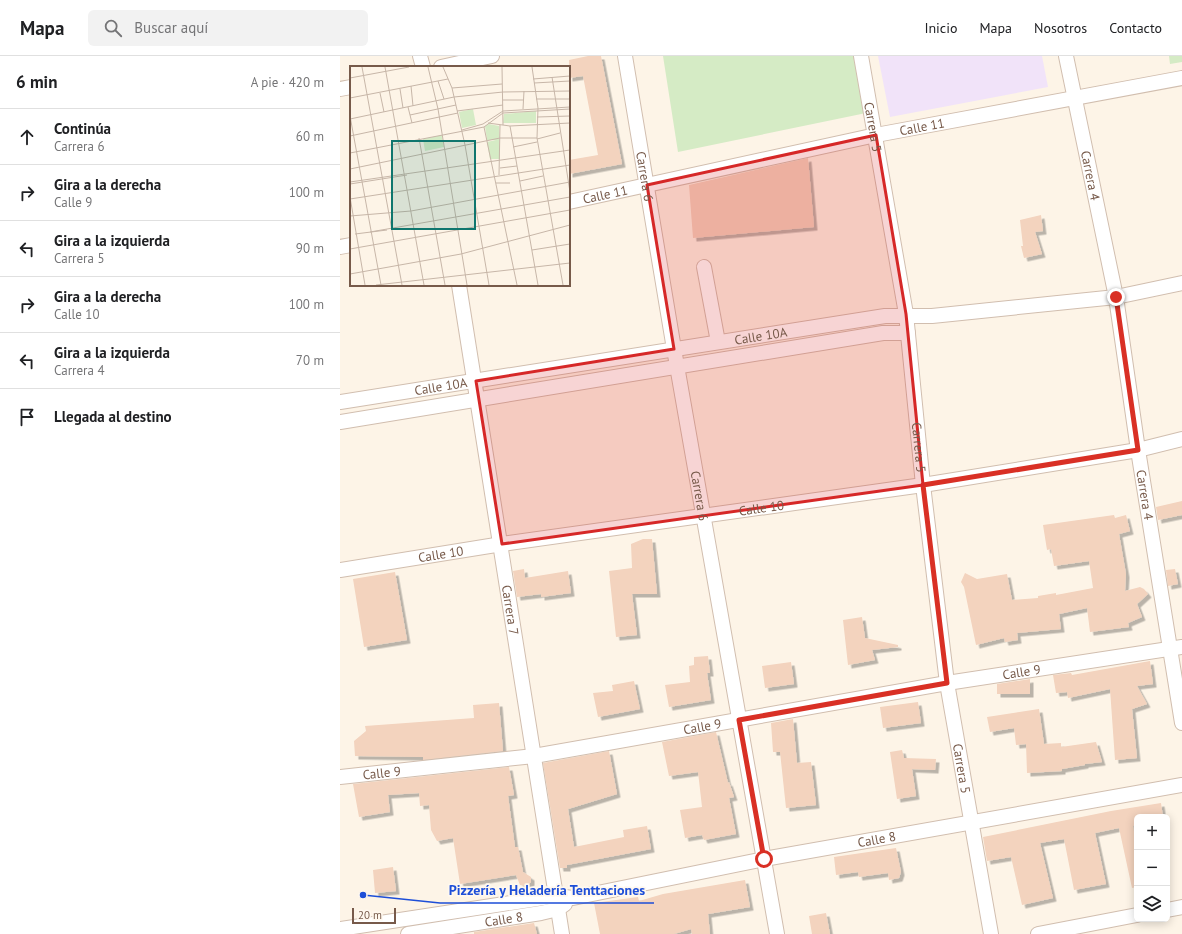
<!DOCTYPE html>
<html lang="es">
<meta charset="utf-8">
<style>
body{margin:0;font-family:"PT Sans",sans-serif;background:#f2f2f2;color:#202124}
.controls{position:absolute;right:12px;bottom:12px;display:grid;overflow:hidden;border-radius:6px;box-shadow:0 2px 10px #0003}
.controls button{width:36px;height:36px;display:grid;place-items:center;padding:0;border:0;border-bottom:1px solid #e0e0e0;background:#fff;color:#202124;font:20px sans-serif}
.scale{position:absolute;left:12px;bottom:10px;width:44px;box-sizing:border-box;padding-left:4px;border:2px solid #775a4a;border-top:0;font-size:11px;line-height:14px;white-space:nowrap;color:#775a4a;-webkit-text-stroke:3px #fff8ee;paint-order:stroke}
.stop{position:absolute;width:12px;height:12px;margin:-9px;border:3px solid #d93025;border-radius:50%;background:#fff}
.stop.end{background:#d93025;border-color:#fff;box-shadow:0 1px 4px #0008}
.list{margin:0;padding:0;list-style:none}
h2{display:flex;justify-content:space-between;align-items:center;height:52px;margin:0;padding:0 16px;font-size:17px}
h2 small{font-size:13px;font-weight:400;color:#757577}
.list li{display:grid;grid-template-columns:26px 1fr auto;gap:12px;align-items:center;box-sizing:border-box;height:56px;padding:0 16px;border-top:1px solid #e0e0e0}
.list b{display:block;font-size:15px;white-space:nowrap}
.list p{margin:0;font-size:13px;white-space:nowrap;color:#757577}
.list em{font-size:13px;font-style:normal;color:#757577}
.icon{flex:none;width:22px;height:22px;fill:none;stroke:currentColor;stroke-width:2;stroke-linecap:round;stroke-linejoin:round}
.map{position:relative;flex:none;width:842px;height:878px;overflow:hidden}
header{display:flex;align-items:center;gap:24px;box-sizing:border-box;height:56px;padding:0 20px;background:#fff;border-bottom:1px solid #e0e0e0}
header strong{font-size:19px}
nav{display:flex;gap:22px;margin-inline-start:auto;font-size:14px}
.search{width:280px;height:36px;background:#f2f2f2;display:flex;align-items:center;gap:10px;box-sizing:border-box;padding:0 14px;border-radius:6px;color:#757577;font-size:15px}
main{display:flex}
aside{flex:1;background:#fff}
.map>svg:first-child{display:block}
.education{fill:#f1e3f9}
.green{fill:#d5ebc5}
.building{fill:#f3d3be;filter:url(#shadow)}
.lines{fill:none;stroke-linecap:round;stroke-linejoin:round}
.minor-casing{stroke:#d1beaf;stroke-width:16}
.minor{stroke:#fff;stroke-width:14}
.route{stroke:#d93025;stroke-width:5}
.marked{fill:#d62828;fill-opacity:0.2;stroke:#d62828;stroke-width:3;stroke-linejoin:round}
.labels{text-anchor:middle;stroke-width:3.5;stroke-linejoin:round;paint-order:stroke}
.street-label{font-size:13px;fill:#775a4a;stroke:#fff8ee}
.inset-road{fill:none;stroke:#c7b6a8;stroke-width:1}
.view{fill:#0f766e;fill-opacity:0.15;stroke:#0f766e;stroke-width:2}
.inset-edge{fill:none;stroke:#775a4a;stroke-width:2}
.leader{fill:none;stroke:#1d4ed8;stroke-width:1.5}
.callout-dot{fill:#1d4ed8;stroke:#fff8ee;stroke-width:1.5}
.callout-label{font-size:14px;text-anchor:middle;font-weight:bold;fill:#1d4ed8;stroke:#fff8ee;stroke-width:3.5;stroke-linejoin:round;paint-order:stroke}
</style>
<header>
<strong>Mapa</strong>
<div class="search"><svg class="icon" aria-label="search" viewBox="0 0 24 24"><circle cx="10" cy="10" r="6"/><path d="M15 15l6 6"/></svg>Buscar aquí</div>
<nav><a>Inicio</a><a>Mapa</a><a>Nosotros</a><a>Contacto</a></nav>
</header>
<main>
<aside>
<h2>6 min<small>A pie · 420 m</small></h2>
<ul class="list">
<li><svg class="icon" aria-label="ahead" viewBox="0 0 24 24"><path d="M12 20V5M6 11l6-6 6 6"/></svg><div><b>Continúa</b><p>Carrera 6</p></div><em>60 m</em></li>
<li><svg class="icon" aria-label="right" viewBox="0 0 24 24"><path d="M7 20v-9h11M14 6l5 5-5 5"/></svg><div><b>Gira a la derecha</b><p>Calle 9</p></div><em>100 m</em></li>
<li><svg class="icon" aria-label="left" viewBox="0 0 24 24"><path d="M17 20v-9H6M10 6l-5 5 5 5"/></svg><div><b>Gira a la izquierda</b><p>Carrera 5</p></div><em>90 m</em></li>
<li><svg class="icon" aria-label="right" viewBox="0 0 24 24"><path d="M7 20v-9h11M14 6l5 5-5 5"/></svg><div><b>Gira a la derecha</b><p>Calle 10</p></div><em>100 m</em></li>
<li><svg class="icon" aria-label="left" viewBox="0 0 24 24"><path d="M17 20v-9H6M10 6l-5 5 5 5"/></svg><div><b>Gira a la izquierda</b><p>Carrera 4</p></div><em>70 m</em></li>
<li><svg class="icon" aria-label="arrive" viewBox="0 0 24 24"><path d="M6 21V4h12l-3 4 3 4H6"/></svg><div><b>Llegada al destino</b></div></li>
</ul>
</aside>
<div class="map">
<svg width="842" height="878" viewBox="0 0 842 878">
<defs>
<filter id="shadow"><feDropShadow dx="3.5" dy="3.5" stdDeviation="0" flood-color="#0004"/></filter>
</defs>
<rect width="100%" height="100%" fill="#fdf4e7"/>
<path class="education" d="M 538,0 L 702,0 L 708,31 L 550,61 Z"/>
<path class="green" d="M 323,0 L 519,0 L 531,56 L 338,96 Z
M 829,0 L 842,0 L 842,6 L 830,8 Z"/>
<path class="building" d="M 248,0 L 261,0 L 282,108 L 229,118 L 229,104 L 258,99 L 243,20 L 229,22 L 229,4 Z
M 468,102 L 474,171 L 353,182 L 349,129 Z
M 701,159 L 703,175 L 695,176 L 702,198 L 684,202 L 681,190 L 683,190 L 680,164 Z
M 842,445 L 842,459 L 818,464 L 816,451 Z
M 774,459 L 775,462 L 786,459 L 790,475 L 779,478 L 786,518 L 785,535 L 800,531 L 804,533 L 808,538 L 797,548 L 802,561 L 788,567 L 789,571 L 750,576 L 747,552 L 719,558 L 721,573 L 677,577 L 678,584 L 665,586 L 664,582 L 636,589 L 624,531 L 621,526 L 625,517 L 637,523 L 667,518 L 672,544 L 698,542 L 698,540 L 716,537 L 716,539 L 753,532 L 749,505 L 714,510 L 711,493 L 707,494 L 703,469 Z
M 303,483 L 312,483 L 317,538 L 292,538 L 297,579 L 276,581 L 269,515 L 292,512 L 291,488 Z
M 184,513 L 185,522 L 228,515 L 231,537 L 201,541 L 201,538 L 177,541 L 173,515 Z
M 835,513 L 838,528 L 828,530 L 826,514 Z
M 55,516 L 67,584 L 24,591 L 13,523 Z
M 522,561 L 525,582 L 558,589 L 558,591 L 532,594 L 535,604 L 508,609 L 503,564 Z
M 368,600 L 370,617 L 367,617 L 371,644 L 329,651 L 325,629 L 350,626 L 349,610 L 354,609 L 354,601 Z
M 810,605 L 813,628 L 797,630 L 807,648 L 792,653 L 797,702 L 775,704 L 770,633 L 728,642 L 727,636 L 716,637 L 713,619 L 731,617 L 732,619 Z
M 451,606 L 454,628 L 425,632 L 422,610 Z
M 690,623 L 690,638 L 657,638 L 657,628 Z
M 294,625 L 300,653 L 258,661 L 253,637 L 273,635 L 272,629 Z
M 578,646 L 581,667 L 543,672 L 540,651 Z
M 159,647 L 163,695 L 83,704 L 83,701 L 15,700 L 14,685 L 26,675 L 25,670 L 134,662 L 133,649 Z
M 699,653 L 704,688 L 721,687 L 721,691 L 756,686 L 762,706 L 745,708 L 745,709 L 722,713 L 722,715 L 687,717 L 686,688 L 676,689 L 674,672 L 650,676 L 647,661 Z
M 453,663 L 457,707 L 471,706 L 476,749 L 446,752 L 440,696 L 433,696 L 431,667 Z
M 376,676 L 388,727 L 389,726 L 394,741 L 389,742 L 396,778 L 364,784 L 362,779 L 345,782 L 340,754 L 362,751 L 358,716 L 329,720 L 322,686 Z
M 562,694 L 564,702 L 596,703 L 595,714 L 572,713 L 576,740 L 557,743 L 550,696 Z
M 269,695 L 277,738 L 228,753 L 234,791 L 284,781 L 283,774 L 307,770 L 311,793 L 227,809 L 227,812 L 220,812 L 203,707 Z
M 169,711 L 174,739 L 168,740 L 175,791 L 178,791 L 183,816 L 191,821 L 191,826 L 187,830 L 180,829 L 176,819 L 120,828 L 113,782 L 97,785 L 91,774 L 89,749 L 80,750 L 79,737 L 48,739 L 50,756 L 19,761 L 13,728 Z
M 821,747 L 823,761 L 797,761 L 797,769 L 793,770 L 797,791 L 797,831 L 792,832 L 779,772 L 755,777 L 766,828 L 734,834 L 724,783 L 700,787 L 713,842 L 682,849 L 671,801 L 647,805 L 643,781 L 771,755 Z
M 556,792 L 561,816 L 559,822 L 549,824 L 548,817 L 519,821 L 518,816 L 496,819 L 494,801 Z
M 53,811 L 56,835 L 35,837 L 33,814 Z
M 405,824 L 410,851 L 368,858 L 370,878 L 352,878 L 351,873 L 334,878 L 260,878 L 254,847 L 298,841 L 299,845 L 323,838 Z
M 486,857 L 490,878 L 472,878 L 469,860 Z
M 194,867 L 197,878 L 134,878 L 134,876 Z"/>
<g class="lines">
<g class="minor-casing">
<g id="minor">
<path d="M 80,0 L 83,11"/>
<path id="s1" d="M 285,0 L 334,293 L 437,878"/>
<path id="s2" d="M 521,0 L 566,258 L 583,429 L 607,627 L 651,878"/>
<path id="s3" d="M 726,0 L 776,241 L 798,394 L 842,667"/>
<path d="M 101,11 L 152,0"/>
<path d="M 0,33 L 11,31"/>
<path id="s4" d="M 229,146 L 536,79 L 842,22"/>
<path d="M 0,191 L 11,189"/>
<path d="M 364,211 L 378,286"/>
<path id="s5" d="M 119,229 L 222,878"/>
<path id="s6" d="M 0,346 L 545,260 L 592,260 L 776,241 L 842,227"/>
<path d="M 0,366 L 543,277 L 568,277"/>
<path id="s7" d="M 0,514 L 162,488 L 583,429 L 798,394 L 842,383"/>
<path id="s8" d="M 0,721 L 194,700 L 607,627 L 842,591"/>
<path d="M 827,854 L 842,851"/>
<path id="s9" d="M 0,873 L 216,840 L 233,842 L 424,803 L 842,729"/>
<path id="s10" d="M 68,878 L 201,857 L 218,853 L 225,848"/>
<path d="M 698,878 L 797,859"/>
</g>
</g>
<use href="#minor" class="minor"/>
</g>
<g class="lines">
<path class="route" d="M 424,803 L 399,664 L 607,627 L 583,429 L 798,394 L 776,241"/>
</g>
<path class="marked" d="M 536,79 L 566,258 L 583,429 L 162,488 L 136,325 L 334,293 L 307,129 Z"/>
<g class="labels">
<g class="street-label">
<text dy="5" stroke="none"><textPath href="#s2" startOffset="72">Carrera 5</textPath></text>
<text dy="5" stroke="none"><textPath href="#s4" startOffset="361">Calle 11</textPath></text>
<text dy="5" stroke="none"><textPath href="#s1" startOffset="122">Carrera 6</textPath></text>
<text dy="5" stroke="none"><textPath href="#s3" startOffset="122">Carrera 4</textPath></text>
<text dy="5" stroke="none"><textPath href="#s4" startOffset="37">Calle 11</textPath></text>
<text dy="5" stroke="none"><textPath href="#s6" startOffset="426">Calle 10A</textPath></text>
<text dy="5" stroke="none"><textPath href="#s6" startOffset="102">Calle 10A</textPath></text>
<text dy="5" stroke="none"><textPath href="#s2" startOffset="396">Carrera 5</textPath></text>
<text dy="5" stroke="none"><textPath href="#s1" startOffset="446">Carrera 6</textPath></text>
<text dy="5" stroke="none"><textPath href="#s3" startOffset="446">Carrera 4</textPath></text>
<text dy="5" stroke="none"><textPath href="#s7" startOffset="426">Calle 10</textPath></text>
<text dy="5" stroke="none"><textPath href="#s7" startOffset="102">Calle 10</textPath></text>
<text dy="5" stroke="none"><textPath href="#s5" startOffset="329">Carrera 7</textPath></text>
<text dy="5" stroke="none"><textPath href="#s8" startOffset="690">Calle 9</textPath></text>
<text dy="5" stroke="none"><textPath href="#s8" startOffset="366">Calle 9</textPath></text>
<text dy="5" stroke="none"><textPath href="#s2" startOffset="720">Carrera 5</textPath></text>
<text dy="5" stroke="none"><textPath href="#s8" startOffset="42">Calle 9</textPath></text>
<text dy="5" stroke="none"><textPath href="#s9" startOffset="545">Calle 8</textPath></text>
<text dy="5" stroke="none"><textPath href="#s10" startOffset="97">Calle 8</textPath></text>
</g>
</g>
<g transform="translate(10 10)">
<rect width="220" height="220" fill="#fdf4e7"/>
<path d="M 123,43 L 126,59 L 112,62 L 109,46 ZM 186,45 L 186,57 L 153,57 L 154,48 ZM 139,58 L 149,60 L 150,93 L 140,93 L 137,76 L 146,74 L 137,74 L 135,60 ZM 92,69 L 94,81 L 75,85 L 73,73 Z" fill="#d5ebc5"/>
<path class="inset-road" d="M 12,1 L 52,219M 35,1 L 74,219M 78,1 L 88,43 L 117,219M 93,1 L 102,22 L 115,79 L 139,219M 152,1 L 153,59M 182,1 L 188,42 L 187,72 L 213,219M 202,11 L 220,126M 0,12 L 59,1M 183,13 L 220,10M 88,15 L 94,33M 184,17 L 220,15M 61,20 L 63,40M 102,22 L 152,18M 50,23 L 53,42M 30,27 L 34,46M 0,32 L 98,13M 186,33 L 220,33M 153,34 L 173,34M 58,41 L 62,57M 173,43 L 174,25M 107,45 L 153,39M 60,49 L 106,39M 0,50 L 31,219M 187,51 L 220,50M 0,53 L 104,31 L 153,26 L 220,25M 138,57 L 160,60 L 220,57M 160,60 L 188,219M 134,61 L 167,219M 112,64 L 133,58 L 153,45 L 220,41M 0,70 L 108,47M 69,72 L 95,219M 187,73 L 210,67M 163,81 L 187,76M 0,87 L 134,61 L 153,47 L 220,43M 150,102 L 167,100M 0,103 L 150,72 L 187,72M 149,109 L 150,59M 170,115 L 193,110M 0,116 L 220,84M 146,117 L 160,117M 0,118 L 57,109M 0,131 L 15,219M 0,133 L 220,99M 0,150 L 61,145 L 220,116M 20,166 L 220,131M 5,168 L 37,164M 0,183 L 220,144M 182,184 L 220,178M 0,208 L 111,188 L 220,159M 26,219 L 220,197"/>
<path class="view" d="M 42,75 L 125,75 L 125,163 L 42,163 Z"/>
<rect width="220" height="220" class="inset-edge"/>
</g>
<path class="leader" d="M23 839L100 847H314"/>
<circle class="callout-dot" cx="23" cy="839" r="4"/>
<g class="callout-label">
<text x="207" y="839">Pizzería y Heladería Tenttaciones</text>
</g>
</svg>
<div class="controls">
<button>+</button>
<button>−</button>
<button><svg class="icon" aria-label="layers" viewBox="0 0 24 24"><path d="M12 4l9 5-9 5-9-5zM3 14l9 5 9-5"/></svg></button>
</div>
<div class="scale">20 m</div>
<div class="stop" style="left:424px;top:803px"></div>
<div class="stop end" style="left:776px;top:241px"></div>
</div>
</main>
